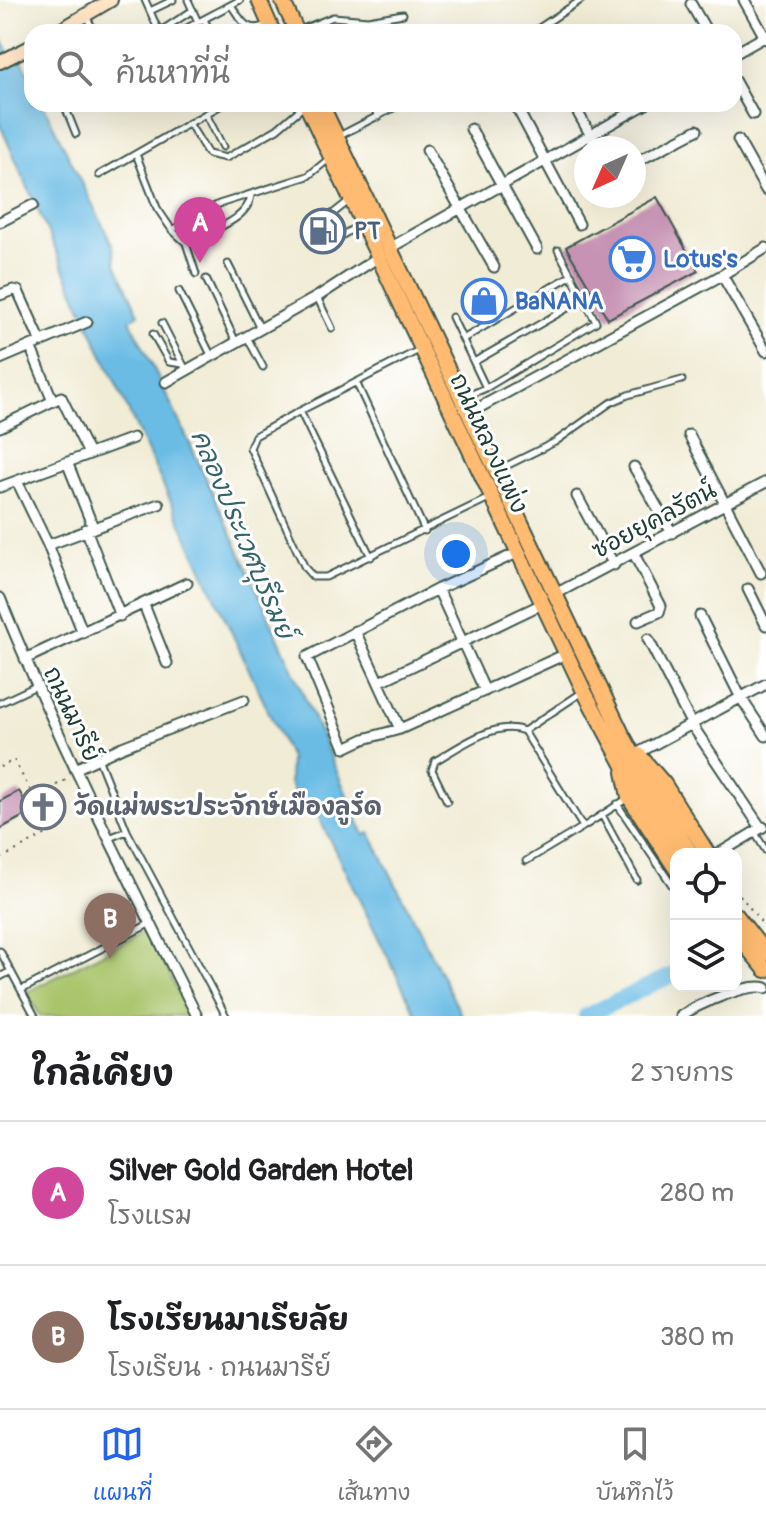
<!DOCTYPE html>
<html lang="th">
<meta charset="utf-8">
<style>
body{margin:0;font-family:Pangolin,"Playpen Sans Thai",sans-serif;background:#f2f2f2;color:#202124}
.controls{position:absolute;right:24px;bottom:24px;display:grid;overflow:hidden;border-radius:16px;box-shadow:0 8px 32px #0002}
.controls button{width:72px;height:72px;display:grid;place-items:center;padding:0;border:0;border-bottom:2px solid #e0e0e0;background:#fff;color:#202124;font:40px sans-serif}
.compass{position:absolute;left:574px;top:136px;width:72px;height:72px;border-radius:50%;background:#fff;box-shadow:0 8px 32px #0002;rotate:225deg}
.you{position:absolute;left:456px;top:554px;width:28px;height:28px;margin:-20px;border:6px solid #fff;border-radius:50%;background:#1a73e8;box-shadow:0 0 0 12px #1a73e833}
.badge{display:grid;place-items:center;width:52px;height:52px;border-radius:50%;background:#2563eb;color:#fff;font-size:26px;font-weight:700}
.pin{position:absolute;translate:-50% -66px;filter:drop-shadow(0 2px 4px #0008)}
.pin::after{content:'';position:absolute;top:42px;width:28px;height:24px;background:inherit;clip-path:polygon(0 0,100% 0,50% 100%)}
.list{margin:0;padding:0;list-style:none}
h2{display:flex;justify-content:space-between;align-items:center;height:104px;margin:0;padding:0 32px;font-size:34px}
h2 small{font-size:26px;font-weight:400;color:#757577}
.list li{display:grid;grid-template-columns:52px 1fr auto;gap:24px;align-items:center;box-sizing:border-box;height:144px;padding:0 32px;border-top:2px solid #e0e0e0}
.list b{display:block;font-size:30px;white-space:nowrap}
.list p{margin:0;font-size:26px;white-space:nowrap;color:#757577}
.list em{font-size:26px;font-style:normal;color:#757577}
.icon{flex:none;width:44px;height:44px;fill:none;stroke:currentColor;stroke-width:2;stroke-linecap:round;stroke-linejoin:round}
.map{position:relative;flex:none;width:766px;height:1016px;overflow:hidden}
.search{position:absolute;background:#fff;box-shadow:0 8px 32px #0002;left:24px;right:24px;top:24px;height:88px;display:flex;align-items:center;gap:20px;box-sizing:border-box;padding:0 28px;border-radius:24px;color:#757577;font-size:30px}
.sheet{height:392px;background:#fff}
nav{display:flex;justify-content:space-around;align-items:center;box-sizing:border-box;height:112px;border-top:2px solid #e0e0e0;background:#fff;font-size:22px;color:#757577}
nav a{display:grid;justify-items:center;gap:4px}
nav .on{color:#2563eb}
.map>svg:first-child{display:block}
.green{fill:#a9c46b;stroke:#648050;stroke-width:2}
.water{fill:#6abce5;stroke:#447c8c;stroke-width:2}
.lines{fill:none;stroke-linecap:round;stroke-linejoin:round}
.river{stroke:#6abce5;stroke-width:16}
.building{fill:#c693b4}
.lane-casing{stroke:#3e574c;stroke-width:9}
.street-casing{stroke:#3e574c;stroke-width:13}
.secondary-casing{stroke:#3e574c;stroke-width:16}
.primary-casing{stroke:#3e574c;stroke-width:18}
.path{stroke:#3e574c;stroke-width:2;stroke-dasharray:2 6;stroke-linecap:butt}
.lane{stroke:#fff;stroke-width:5}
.street{stroke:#fff;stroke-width:9}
.secondary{stroke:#ffe4c6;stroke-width:12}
.primary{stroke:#ffbb71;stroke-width:14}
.labels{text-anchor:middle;stroke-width:6;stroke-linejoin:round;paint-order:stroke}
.service-label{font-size:24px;font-weight:bold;fill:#4e5e75;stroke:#fff;text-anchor:start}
.shop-label{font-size:24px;font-weight:bold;fill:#366cbe;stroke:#fff;text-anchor:start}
.street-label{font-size:24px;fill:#1f3d34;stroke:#fff}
.worship-label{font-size:24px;font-weight:bold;fill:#5b616d;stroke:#fff;text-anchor:start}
.water-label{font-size:26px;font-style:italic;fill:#366369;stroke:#fff}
</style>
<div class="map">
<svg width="766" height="1016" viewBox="0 0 766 1016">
<rect width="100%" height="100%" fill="#fff"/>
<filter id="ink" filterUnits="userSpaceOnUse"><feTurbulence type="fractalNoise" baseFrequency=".0125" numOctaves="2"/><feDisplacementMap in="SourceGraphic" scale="16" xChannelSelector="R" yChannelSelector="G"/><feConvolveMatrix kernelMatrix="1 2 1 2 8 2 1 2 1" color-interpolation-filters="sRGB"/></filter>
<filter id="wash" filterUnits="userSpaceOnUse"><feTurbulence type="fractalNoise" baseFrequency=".006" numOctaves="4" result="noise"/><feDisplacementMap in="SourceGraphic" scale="32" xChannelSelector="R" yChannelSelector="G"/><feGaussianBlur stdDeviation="1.8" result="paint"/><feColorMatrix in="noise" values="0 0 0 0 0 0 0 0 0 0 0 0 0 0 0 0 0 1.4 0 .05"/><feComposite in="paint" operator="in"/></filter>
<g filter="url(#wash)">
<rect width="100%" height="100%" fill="#f1ecd6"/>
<path class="green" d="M 147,930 L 190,1016 L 40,1016 L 27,992 Z"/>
<path class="water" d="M 0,36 L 14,62 L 22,60 L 32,81 L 32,104 L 43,104 L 113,246 L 116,264 L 139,314 L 130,320 C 214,489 290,661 364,835 L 370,833 L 462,1016 L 417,1016 L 312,804 L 301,808 L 289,782 L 290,758 L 98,345 L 0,125 Z"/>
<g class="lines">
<path class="river" d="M 736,951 L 766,942
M 586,1016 L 676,973"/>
</g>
<g id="blocks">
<path class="building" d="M 657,197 L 698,271 L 608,319 L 566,247 Z
M 337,217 L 343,229 L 335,233 L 325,232 L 322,240 L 311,246 L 304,233 L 315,227 L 323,229 Z
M 496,285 L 504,299 L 471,316 L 464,303 Z
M 19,791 L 31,812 L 0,829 L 0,801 Z"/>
</g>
</g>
<g filter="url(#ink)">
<use href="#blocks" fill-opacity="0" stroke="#3e574c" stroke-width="2"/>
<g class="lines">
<g class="lane-casing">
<path id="lane" d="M 145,0 L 157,27 L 162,30 L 193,10
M 188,0 L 198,22 L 204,19
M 231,5 C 243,23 247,34 269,24
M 150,11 L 173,0
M 86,15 L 94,32
M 368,20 L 374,32
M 300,30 L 333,17 L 368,20 L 403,14
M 180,32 L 198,22
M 210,32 L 204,19 L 240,0
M 533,32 L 581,0
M 64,104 L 76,134
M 373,104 L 378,117
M 206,114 L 223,147
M 189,123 L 208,154 L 226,158 L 277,129 L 305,105
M 343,134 L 401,104
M 136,154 L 157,208 L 172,230 L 219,204 L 308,176 L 330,158
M 99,175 L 223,104
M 320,224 L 350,200
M 172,230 L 186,243 C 207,231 248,222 251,195
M 327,237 L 337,239 L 360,224
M 186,243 L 196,274
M 228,264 L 260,328
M 206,279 L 236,342
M 179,291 L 211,355
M 317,297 L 332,328
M 452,317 L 486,388
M 162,323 L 186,370
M 153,334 L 169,362 L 183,364
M 247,337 L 263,367
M 463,339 L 572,275
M 474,362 L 585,298
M 356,382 L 425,531
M 465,397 L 486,388 L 596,322 L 558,250
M 300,411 L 255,436 L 250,448 L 305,568 L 313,577 L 326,577 L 489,498
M 502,468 L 555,442 L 610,403 L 628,395 L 682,380
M 371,557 L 300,411 L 419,350
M 584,691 L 524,731 L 583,827 L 628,798
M 0,703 L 36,686
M 98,758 L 127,831
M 447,801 L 432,770 L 435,761 C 458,748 496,719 524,731
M 617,804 L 676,891
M 602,815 L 637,880
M 755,833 L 766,851
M 109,838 L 127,831 L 226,1016
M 526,861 L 583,827
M 0,951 L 35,1016
M 0,977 L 11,971
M 21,990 L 149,924"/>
</g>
<g class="street-casing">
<path id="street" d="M 744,0 L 766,39
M 691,4 L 707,32
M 734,54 L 766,36
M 734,80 L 753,114
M 573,104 L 598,148
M 517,108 L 579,224
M 471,129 L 537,249
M 738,140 L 766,190
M 427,150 L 494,267
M 634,163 L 697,130
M 0,222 L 33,205
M 395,245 L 646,104
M 722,275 L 766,351
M 0,295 L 13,290 L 18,291 L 41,342
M 30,346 L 52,399
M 0,359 L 87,322
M 166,382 L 317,297 L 377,258
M 473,411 L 722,275 L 766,248
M 0,427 L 61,397 L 89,454
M 689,435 L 761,573
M 67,462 L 93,527
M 634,467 L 672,533
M 17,481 L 48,545 L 83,633
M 0,487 L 133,438
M 577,496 L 614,565
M 86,529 L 120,616
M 48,545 L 159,504
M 517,553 L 438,589 L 307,657 L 345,748 L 364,739 L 400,729 L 566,654
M 634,554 L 661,606 L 659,612 L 638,621
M 438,589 L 485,691
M 748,589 L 766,625
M 561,591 L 766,482
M 0,598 C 58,741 128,878 197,1016
M 144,605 L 167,663
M 700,616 L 741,698 L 766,736
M 355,631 L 400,729
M 648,639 L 692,725 L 761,828
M 25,659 L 187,583
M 379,682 L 542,604
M 638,753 L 766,684
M 75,769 L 122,747 L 244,700
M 718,854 L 763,827
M 681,1016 C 696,1005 749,982 766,988"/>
</g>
<g class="secondary-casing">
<path id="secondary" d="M 57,32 L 111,0
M 0,62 L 32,46"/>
</g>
<g class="primary-casing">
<path id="primary" d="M 259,0 L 273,32
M 282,0 L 297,32
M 306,104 L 584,691 L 624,766 L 680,854
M 321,104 L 621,732 L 655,795 L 691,854
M 639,755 L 664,784 L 708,854
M 624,772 L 629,797 L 676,869
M 736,915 L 766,954
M 736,934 L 766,970"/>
</g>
<path class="path" d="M 0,767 L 14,760 L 52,831 L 0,859
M 35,796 L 68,779
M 740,895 L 766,929"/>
<use href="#lane" class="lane"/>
<use href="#street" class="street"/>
<use href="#secondary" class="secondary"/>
<use href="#primary" class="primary"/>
</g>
</g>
<defs>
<g id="fuel-ring" transform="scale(2.3)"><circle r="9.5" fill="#fff" stroke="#5c6f8a" stroke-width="1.5"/><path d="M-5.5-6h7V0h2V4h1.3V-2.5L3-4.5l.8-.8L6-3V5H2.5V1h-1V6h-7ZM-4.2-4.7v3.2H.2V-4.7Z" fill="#5c6f8a"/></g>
<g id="supermarket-ring" transform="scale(2.3)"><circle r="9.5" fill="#fff" stroke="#3f7fe0" stroke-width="1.5"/><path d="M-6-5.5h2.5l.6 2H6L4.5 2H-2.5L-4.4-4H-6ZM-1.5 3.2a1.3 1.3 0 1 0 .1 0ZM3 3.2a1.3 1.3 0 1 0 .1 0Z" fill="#3f7fe0"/></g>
<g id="shop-ring" transform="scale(2.3)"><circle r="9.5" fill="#fff" stroke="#3f7fe0" stroke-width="1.5"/><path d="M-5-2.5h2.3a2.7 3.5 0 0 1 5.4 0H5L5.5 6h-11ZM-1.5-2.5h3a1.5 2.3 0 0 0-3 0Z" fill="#3f7fe0"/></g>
<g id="church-ring" transform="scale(2.3)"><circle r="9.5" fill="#fff" stroke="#6b7280" stroke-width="1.5"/><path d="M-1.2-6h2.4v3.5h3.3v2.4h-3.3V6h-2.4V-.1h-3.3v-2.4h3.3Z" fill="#6b7280"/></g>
</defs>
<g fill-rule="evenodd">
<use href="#fuel-ring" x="323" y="231"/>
<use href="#supermarket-ring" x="632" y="259"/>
<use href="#shop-ring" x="484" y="301"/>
<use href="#church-ring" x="43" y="807"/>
</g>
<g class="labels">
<g class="service-label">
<text x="354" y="239">PT</text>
</g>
<g class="shop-label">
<text x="663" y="267">Lotus's</text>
<text x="515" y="309">BaNANA</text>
</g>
<g class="street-label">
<text transform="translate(489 443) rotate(65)" y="8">ถนนหลวงแพ่ง</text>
<text transform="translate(654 520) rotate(-28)" y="8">ซอยยุคลรัตน์</text>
<text transform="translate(72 714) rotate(65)" y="8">ถนนมารีย์</text>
</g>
<g class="worship-label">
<text x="74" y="815">วัดแม่พระประจักษ์เมืองลูร์ด</text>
</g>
<g class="water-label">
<text transform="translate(243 534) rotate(67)" y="9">คลองประเวศบุรีรมย์</text>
</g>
</g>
</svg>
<div class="controls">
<button><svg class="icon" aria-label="locate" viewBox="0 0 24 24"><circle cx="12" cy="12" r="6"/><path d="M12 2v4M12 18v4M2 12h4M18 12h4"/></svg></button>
<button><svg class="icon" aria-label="layers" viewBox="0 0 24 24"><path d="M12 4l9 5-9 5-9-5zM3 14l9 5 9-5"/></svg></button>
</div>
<svg class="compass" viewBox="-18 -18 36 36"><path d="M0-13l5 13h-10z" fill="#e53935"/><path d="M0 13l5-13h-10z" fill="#757577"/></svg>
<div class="you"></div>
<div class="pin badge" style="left:200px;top:263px;background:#d1479c">A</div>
<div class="pin badge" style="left:110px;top:959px;background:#8d6e63">B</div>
<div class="search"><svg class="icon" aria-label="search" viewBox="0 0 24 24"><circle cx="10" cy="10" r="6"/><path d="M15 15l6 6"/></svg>ค้นหาที่นี่</div>
</div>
<section class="sheet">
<h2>ใกล้เคียง<small>2 รายการ</small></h2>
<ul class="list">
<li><span class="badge" style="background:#d1479c">A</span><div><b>Silver Gold Garden Hotel</b><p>โรงแรม</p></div><em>280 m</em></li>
<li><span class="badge" style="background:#8d6e63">B</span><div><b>โรงเรียนมาเรียลัย</b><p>โรงเรียน · ถนนมารีย์</p></div><em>380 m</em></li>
</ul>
</section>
<nav>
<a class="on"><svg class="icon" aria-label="map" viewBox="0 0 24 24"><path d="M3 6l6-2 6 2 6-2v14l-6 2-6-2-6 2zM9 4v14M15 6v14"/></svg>แผนที่</a>
<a><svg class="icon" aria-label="directions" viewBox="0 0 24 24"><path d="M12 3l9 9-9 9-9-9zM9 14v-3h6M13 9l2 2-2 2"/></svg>เส้นทาง</a>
<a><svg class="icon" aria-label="saved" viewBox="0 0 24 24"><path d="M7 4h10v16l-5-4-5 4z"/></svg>บันทึกไว้</a>
</nav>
